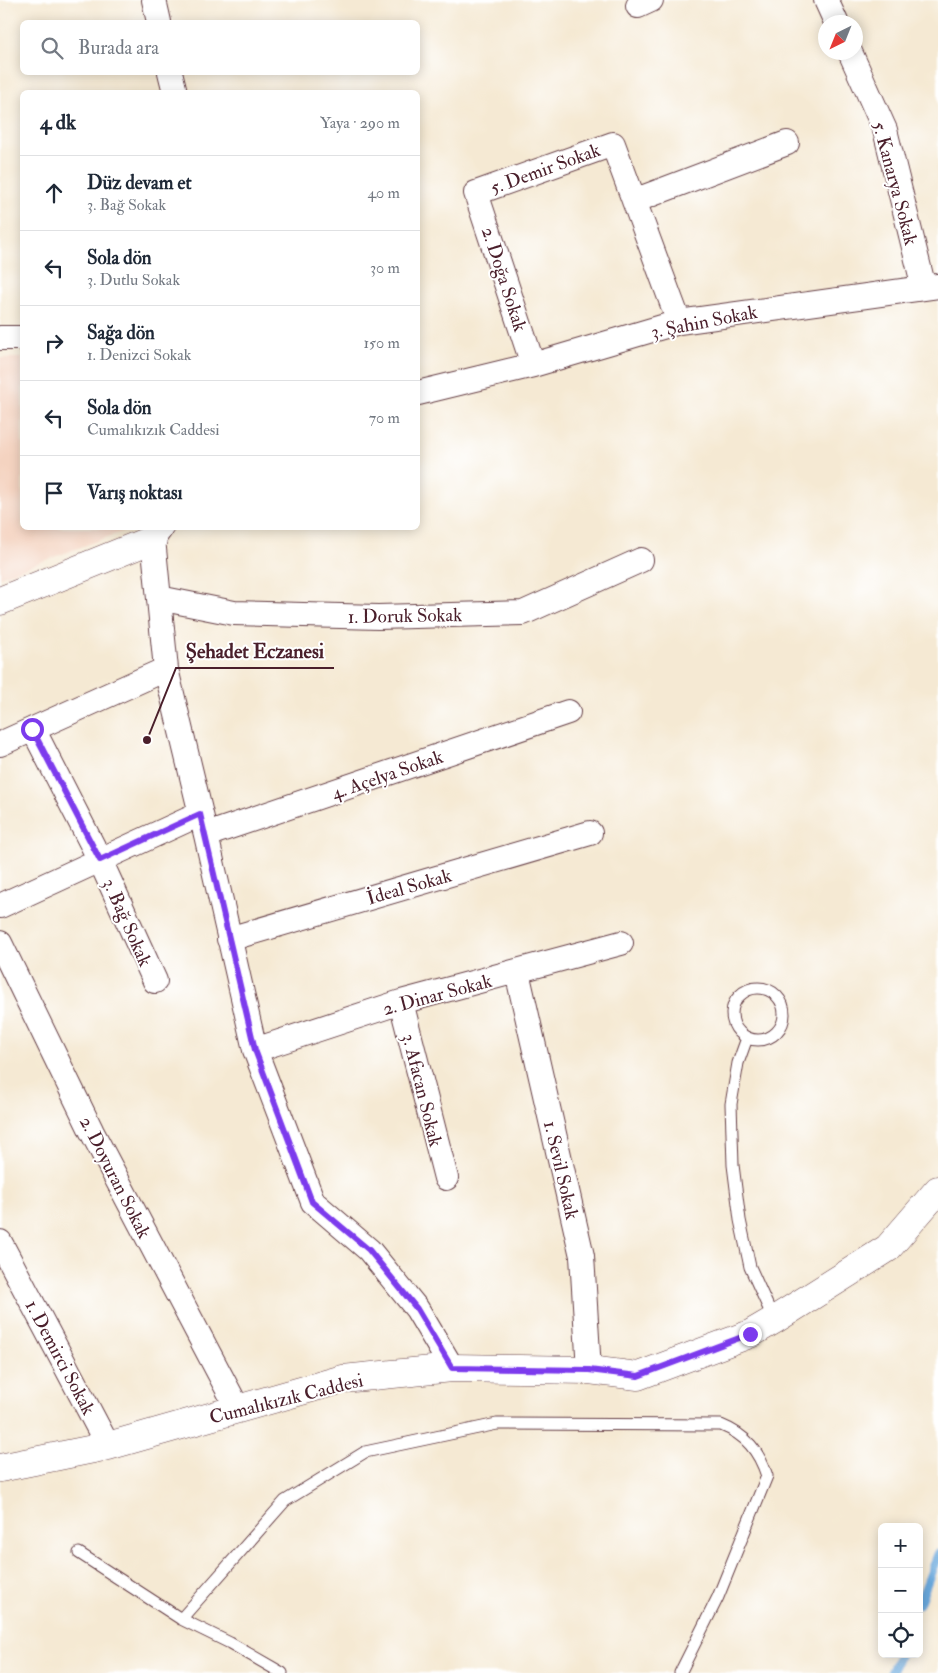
<!DOCTYPE html>
<html lang="tr">
<meta charset="utf-8">
<style>
body{margin:0;font-family:"IM FELL Double Pica",serif;background:#f6f6f7;color:#1f2937}
.controls{position:absolute;right:15px;bottom:15px;display:grid;overflow:hidden;border-radius:8px;box-shadow:0 2px 12px #0003}
.controls button{width:45px;height:45px;display:grid;place-items:center;padding:0;border:0;border-bottom:1px solid #e0e1e3;background:#fff;color:#1f2937;font:25px sans-serif}
.compass{position:absolute;left:818px;top:15px;width:45px;height:45px;border-radius:50%;background:#fff;box-shadow:0 2px 12px #0003;rotate:223deg}
.stop{position:absolute;width:15px;height:15px;margin:-11px;border:4px solid #7c3aed;border-radius:50%;background:#fff}
.stop.end{background:#7c3aed;border-color:#fff;box-shadow:0 1px 5px #0008}
.list{margin:0;padding:0;list-style:none}
h2{display:flex;justify-content:space-between;align-items:center;height:65px;margin:0;padding:0 20px;font-size:21px}
h2 small{font-size:16px;font-weight:400;color:#747a83}
.list li{display:grid;grid-template-columns:32px 1fr auto;gap:15px;align-items:center;box-sizing:border-box;height:75px;padding:0 20px;border-top:1px solid #e0e1e3}
.list b{display:block;font-size:19px;white-space:nowrap}
.list p{margin:0;font-size:16px;white-space:nowrap;color:#747a83}
.list em{font-size:16px;font-style:normal;color:#747a83}
.icon{flex:none;width:28px;height:28px;fill:none;stroke:currentColor;stroke-width:2;stroke-linecap:round;stroke-linejoin:round}
.map{position:relative;flex:none;width:938px;height:1673px;overflow:hidden}
.search{position:absolute;background:#fff;box-shadow:0 2px 12px #0003;left:20px;top:20px;width:400px;height:55px;display:flex;align-items:center;gap:12px;box-sizing:border-box;padding:0 18px;border-radius:8px;color:#747a83;font-size:19px}
.panel{position:absolute;background:#fff;box-shadow:0 2px 12px #0003;left:20px;top:90px;width:400px;height:440px;border-radius:8px}
.map>svg:first-child{display:block}
.built{fill:#f4d3c0}
.lines{fill:none;stroke-linecap:round;stroke-linejoin:round}
.stream{stroke:#6aa9dd;stroke-width:9}
.lane-casing{stroke:#643d44;stroke-width:13}
.street-casing{stroke:#643d44;stroke-width:26}
.secondary-casing{stroke:#643d44;stroke-width:29}
.lane{stroke:#fff;stroke-width:11}
.street{stroke:#fff;stroke-width:24}
.secondary{stroke:#fff;stroke-width:28}
.route{stroke:#7c3aed;stroke-width:6}
.labels{text-anchor:middle;stroke-width:4;stroke-linejoin:round;paint-order:stroke}
.street-label{font-size:19px;fill:#4a1f2b;stroke:#fff}
.leader{fill:none;stroke:#4a1f2b;stroke-width:2}
.callout-dot{fill:#4a1f2b;stroke:#fff;stroke-width:2}
.callout-label{font-size:20px;text-anchor:middle;font-weight:bold;fill:#4a1f2b;stroke:#fff;stroke-width:4;stroke-linejoin:round;paint-order:stroke}
</style>
<div class="map">
<svg width="938" height="1673" viewBox="0 0 938 1673">
<rect width="100%" height="100%" fill="#fff"/>
<filter id="ink" filterUnits="userSpaceOnUse"><feTurbulence type="fractalNoise" baseFrequency=".02" numOctaves="2"/><feDisplacementMap in="SourceGraphic" scale="10" xChannelSelector="R" yChannelSelector="G"/><feConvolveMatrix kernelMatrix="1 2 1 2 8 2 1 2 1" color-interpolation-filters="sRGB"/></filter>
<filter id="wash" filterUnits="userSpaceOnUse"><feTurbulence type="fractalNoise" baseFrequency=".0096" numOctaves="4" result="noise"/><feDisplacementMap in="SourceGraphic" scale="20" xChannelSelector="R" yChannelSelector="G"/><feGaussianBlur stdDeviation="1.12" result="paint"/><feColorMatrix in="noise" values="0 0 0 0 0 0 0 0 0 0 0 0 0 0 0 0 0 1.4 0 .05"/><feComposite in="paint" operator="in"/></filter>
<g filter="url(#wash)">
<rect width="100%" height="100%" fill="#f5e9d3"/>
<path class="built" d="M 0,358 L 22,358 L 22,528 L 132,528 L 0,577 Z"/>
<g class="lines">
<path class="stream" d="M 919,1604 L 938,1554
M 891,1673 L 900,1654"/>
</g>
</g>
<g filter="url(#ink)">
<g class="lines">
<g class="lane-casing">
<path id="lane" d="M732 1014a26 26 0 1 1 52 0a26 26 0 1 1-52 0Z
M 747,1038 L 738,1063 L 731,1104 L 733,1165 L 740,1220 L 750,1267 L 774,1320
M 79,1553 L 181,1619 L 230,1643 L 282,1673
M 181,1619 L 285,1501 L 365,1452 L 497,1424 L 721,1425 C 746,1435 759,1451 767,1476 L 718,1597 L 680,1673"/>
</g>
<g class="street-casing">
<path id="street" d="M 154,0 L 159,22
M 826,0 L 836,22
M 638,6 L 651,0
M 850,52 L 885,130 L 924,288
M 170,72 L 175,92
M 634,201 L 787,143
M 0,338 L 22,338
M 533,365 L 476,193 L 613,144 L 679,322
M 418,393 L 533,365 L 679,322 L 938,286
M 161,528 L 153,539 L 166,669 L 206,835 L 255,1050 L 313,1202 L 369,1250 L 417,1309 L 452,1368
M 159,598 L 234,613 L 378,617 L 523,613 L 641,560
M 33,729 L 100,860 L 155,981
M 0,744 L 166,669
M 206,835 L 568,712
M 0,906 L 200,814
M 229,939 L 590,833
M 0,943 L 92,1132 L 238,1409
M 517,972 L 582,1256 L 589,1370
M 401,1002 L 446,1178
M 255,1050 L 401,1002 L 621,943
M 0,1242 L 108,1446"/>
</g>
<g class="secondary-casing">
<path id="secondary" d="M 0,601 L 153,539
M 0,1468 L 108,1446 L 343,1379 L 452,1368 L 589,1370 L 638,1376 L 750,1334 L 774,1320 L 888,1248 L 938,1190"/>
</g>
<use href="#lane" class="lane"/>
<use href="#street" class="street"/>
<use href="#secondary" class="secondary"/>
</g>
</g>
<g class="lines" filter="url(#ink)">
<path class="route" d="M 32,729 L 100,860 L 200,814 L 255,1050 L 312,1202 L 369,1250 L 417,1309 L 452,1368 L 589,1370 L 638,1376 L 750,1334"/>
</g>
<g class="labels">
<g class="street-label">
<text transform="translate(545 168) rotate(-20)" y="7">5. Demir Sokak</text>
<text transform="translate(896 183) rotate(75)" y="7">5. Kanarya Sokak</text>
<text transform="translate(505 279) rotate(72)" y="7">2. Doğa Sokak</text>
<text transform="translate(704 321) rotate(-11)" y="7">3. Şahin Sokak</text>
<text transform="translate(405 615) rotate(-1)" y="7">1. Doruk Sokak</text>
<text transform="translate(387 774) rotate(-19)" y="7">4. Açelya Sokak</text>
<text transform="translate(409 886) rotate(-16)" y="7">İdeal Sokak</text>
<text transform="translate(128 922) rotate(66)" y="7">3. Bağ Sokak</text>
<text transform="translate(437 994) rotate(-15)" y="7">2. Dinar Sokak</text>
<text transform="translate(423 1090) rotate(76)" y="7">3. Afacan Sokak</text>
<text transform="translate(562 1170) rotate(77)" y="7">1. Sevil Sokak</text>
<text transform="translate(116 1177) rotate(63)" y="7">2. Doyuran Sokak</text>
<text transform="translate(61 1357) rotate(62)" y="7">1. Demirci Sokak</text>
<text transform="translate(286 1398) rotate(-14)" y="7">Cumalıkızık Caddesi</text>
</g>
</g>
<path class="leader" d="M147 740L176 668H334"/>
<circle class="callout-dot" cx="147" cy="740" r="5"/>
<g class="callout-label">
<text x="255" y="658">Şehadet Eczanesi</text>
</g>
</svg>
<div class="controls">
<button>+</button>
<button>−</button>
<button><svg class="icon" aria-label="locate" viewBox="0 0 24 24"><circle cx="12" cy="12" r="6"/><path d="M12 2v4M12 18v4M2 12h4M18 12h4"/></svg></button>
</div>
<svg class="compass" viewBox="-18 -18 36 36"><path d="M0-13l5 13h-10z" fill="#e53935"/><path d="M0 13l5-13h-10z" fill="#747a83"/></svg>
<div class="stop" style="left:32px;top:729px"></div>
<div class="stop end" style="left:750px;top:1334px"></div>
<div class="search"><svg class="icon" aria-label="search" viewBox="0 0 24 24"><circle cx="10" cy="10" r="6"/><path d="M15 15l6 6"/></svg>Burada ara</div>
<section class="panel">
<h2>4 dk<small>Yaya · 290 m</small></h2>
<ul class="list">
<li><svg class="icon" aria-label="ahead" viewBox="0 0 24 24"><path d="M12 20V5M6 11l6-6 6 6"/></svg><div><b>Düz devam et</b><p>3. Bağ Sokak</p></div><em>40 m</em></li>
<li><svg class="icon" aria-label="left" viewBox="0 0 24 24"><path d="M17 20v-9H6M10 6l-5 5 5 5"/></svg><div><b>Sola dön</b><p>3. Dutlu Sokak</p></div><em>30 m</em></li>
<li><svg class="icon" aria-label="right" viewBox="0 0 24 24"><path d="M7 20v-9h11M14 6l5 5-5 5"/></svg><div><b>Sağa dön</b><p>1. Denizci Sokak</p></div><em>150 m</em></li>
<li><svg class="icon" aria-label="left" viewBox="0 0 24 24"><path d="M17 20v-9H6M10 6l-5 5 5 5"/></svg><div><b>Sola dön</b><p>Cumalıkızık Caddesi</p></div><em>70 m</em></li>
<li><svg class="icon" aria-label="arrive" viewBox="0 0 24 24"><path d="M6 21V4h12l-3 4 3 4H6"/></svg><div><b>Varış noktası</b></div></li>
</ul>
</section>
</div>
